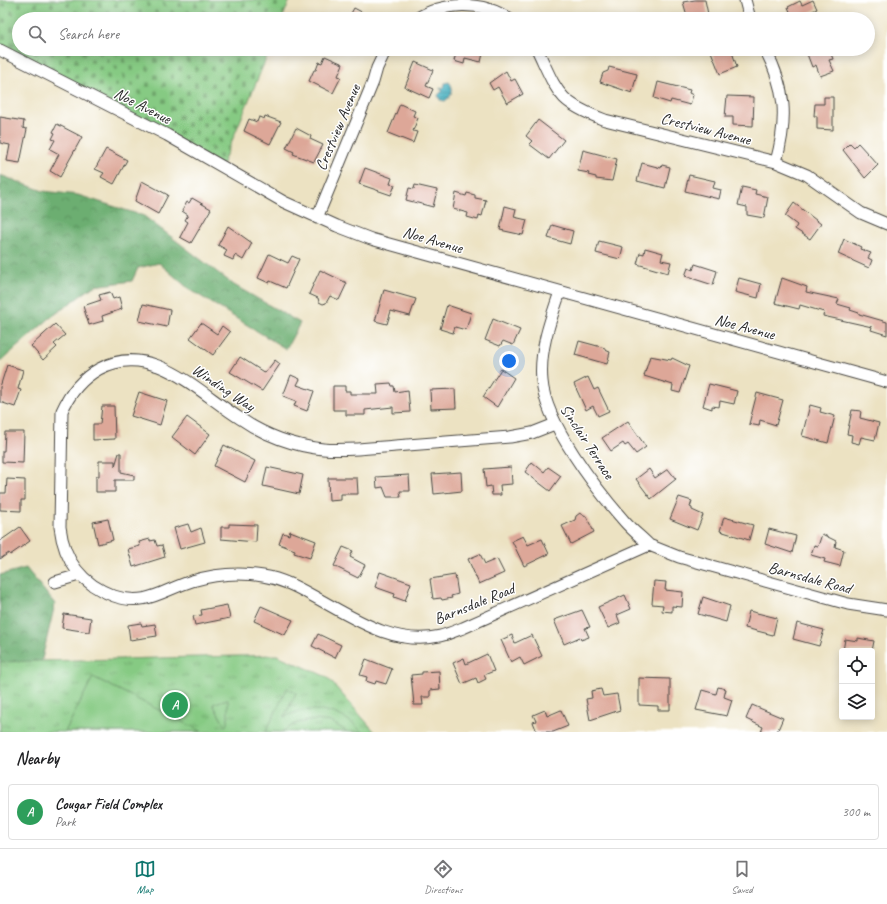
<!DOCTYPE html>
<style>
body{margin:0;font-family:Caveat,sans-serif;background:#f2f2f2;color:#202124}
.controls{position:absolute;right:12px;bottom:12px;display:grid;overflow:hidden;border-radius:4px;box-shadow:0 2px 10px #0003}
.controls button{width:36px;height:36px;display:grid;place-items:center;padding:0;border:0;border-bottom:1px solid #e0e0e0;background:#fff;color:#202124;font:20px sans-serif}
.you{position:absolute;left:509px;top:361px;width:14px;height:14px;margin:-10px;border:3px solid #fff;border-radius:50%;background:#1a73e8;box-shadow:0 0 0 6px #1a73e833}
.badge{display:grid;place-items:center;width:26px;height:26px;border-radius:50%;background:#0f766e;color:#fff;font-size:13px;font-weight:700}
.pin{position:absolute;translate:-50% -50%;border:2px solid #fff;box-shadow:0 1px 4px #0006}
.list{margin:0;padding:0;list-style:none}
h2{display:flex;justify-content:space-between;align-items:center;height:52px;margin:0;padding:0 16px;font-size:17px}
h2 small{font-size:13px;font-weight:400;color:#757577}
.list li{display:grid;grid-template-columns:26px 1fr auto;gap:12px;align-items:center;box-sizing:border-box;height:56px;margin:0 8px 8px;padding:0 8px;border:1px solid #e0e0e0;border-radius:4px}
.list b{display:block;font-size:15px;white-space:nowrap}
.list p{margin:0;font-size:13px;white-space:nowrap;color:#757577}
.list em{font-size:13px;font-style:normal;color:#757577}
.icon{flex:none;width:22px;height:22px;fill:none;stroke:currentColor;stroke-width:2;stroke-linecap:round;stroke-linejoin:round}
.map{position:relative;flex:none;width:887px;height:732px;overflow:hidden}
.search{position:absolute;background:#fff;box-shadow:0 2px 10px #0003;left:12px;right:12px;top:12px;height:44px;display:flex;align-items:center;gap:10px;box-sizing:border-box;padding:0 14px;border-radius:22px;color:#757577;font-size:15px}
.sheet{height:116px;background:#fff}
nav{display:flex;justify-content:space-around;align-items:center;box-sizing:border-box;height:56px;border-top:1px solid #e0e0e0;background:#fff;font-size:11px;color:#757577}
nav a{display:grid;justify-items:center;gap:2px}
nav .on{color:#0f766e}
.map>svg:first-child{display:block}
.forest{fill:url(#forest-crowns);stroke:#4c6c4e}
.cemetery{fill:url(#cemetery-stones);stroke:#587a57}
.park{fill:url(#park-tufts);stroke:#587a57}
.garden{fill:#86ca83;stroke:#587a57}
.water{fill:url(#water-rules);stroke:#366c74}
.building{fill:#dda798}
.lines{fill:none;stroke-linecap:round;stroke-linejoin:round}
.minor-casing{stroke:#484642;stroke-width:13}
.minor{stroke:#fff;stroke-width:11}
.labels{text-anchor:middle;stroke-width:3;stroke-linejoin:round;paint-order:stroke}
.street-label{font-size:16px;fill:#2b2b2b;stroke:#fff}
</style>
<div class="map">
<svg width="887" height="732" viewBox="0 0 887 732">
<defs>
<pattern id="forest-crowns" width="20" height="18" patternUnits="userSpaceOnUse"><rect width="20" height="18" fill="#6cae71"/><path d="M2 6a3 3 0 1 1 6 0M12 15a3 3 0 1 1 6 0" fill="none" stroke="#598e5d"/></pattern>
<pattern id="cemetery-stones" width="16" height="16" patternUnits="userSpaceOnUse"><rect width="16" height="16" fill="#86ca83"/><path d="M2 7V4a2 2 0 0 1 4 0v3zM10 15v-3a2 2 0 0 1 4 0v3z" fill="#6ea46b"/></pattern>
<pattern id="park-tufts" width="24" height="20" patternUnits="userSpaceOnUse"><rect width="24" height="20" fill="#86ca83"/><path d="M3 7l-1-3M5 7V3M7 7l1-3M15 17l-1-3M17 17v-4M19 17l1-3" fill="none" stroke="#6ea46b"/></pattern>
<pattern id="water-rules" width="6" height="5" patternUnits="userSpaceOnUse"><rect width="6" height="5" fill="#40adbe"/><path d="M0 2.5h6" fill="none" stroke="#368d9b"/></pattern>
</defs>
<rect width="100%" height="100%" fill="#fff"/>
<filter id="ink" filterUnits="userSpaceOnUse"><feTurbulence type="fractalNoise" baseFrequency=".025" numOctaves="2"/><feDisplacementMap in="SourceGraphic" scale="8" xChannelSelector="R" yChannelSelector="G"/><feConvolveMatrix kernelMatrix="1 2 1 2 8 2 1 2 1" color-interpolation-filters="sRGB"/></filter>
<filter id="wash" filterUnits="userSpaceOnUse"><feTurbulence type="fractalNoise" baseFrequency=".012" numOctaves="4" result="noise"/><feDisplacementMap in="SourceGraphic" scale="16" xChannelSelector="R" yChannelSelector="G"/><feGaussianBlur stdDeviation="0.9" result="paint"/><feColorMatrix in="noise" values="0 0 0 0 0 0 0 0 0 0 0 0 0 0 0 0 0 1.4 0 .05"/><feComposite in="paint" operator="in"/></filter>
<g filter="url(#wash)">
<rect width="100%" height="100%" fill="#ece2c2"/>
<path class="forest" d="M 0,175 L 43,191 L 78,195 L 144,216 L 234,285 L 300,323 L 286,349 L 189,289 L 159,263 L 138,268 L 132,281 L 94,286 L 50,318 L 0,362 Z
M 26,568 L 55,604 L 37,680 L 0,732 L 0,575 Z"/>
<path class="cemetery" d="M 0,0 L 290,0 L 282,19 L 19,19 L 19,49 L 270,49 L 222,165 L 0,49 Z"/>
<path class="park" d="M 277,655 L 327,677 L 375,732 L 0,732 L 0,662 Z"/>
<path class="garden" d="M 93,677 L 203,732 L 65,732 Z
M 287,688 L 296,693 L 284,717 C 312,704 341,709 362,732 L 348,732 L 331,722 L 315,720 L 297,723 L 281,732 L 266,732 Z
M 224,700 L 228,700 L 228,724 L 225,726 L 213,704 Z"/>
<path class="water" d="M 449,82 C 455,89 452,96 445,101 L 440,100 L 438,95 L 443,90 L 440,89 L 440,87 L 444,88 L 445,83 Z"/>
<g id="blocks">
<path class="building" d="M 695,0 L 705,0 L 709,19 L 688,19 L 683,2 Z
M 813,0 L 817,9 L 806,14 L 808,19 L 793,19 L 788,7 L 800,1 L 802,5 Z
M 354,8 L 375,19 L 348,19 Z
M 457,49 L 484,49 L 481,62 L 465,58 L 464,64 L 454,61 Z
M 710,49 L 731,49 L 737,67 L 720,74 Z
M 821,49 L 829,49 L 833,59 L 829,60 L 834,71 L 820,76 L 816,65 L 812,67 L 807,54 Z
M 325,56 L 343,64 L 338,76 L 341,77 L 333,93 L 309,81 L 314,70 L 316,70 L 319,62 L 322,63 Z
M 415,62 L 433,70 L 426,86 L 433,89 L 429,98 L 405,87 Z
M 609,67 L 637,74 L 632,93 L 600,82 L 603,73 L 608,71 Z
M 506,71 L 511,81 L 515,79 L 523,94 L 507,103 L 498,87 L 493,90 L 489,83 Z
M 658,82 L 690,90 L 689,93 L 693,95 L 690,105 L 671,100 L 670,103 L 654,98 Z
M 727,96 L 754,97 L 753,126 L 733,125 L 733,117 L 725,117 Z
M 824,97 L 833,97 L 833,130 L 817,129 L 817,116 L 814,116 L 815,104 L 824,104 Z
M 400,104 L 415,111 L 413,116 L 418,118 L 413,131 L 417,132 L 413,143 L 388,133 Z
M 265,116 L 281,122 L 270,144 L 244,131 L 249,119 L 257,122 L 259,117 L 264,119 Z
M 0,117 L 24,121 L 23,128 L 27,129 L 20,163 L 7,161 L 10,145 L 0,143 Z
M 538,120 L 564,140 L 549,159 L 529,144 L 532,141 L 526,136 Z
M 57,124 L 82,137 L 60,177 L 50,171 L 59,154 L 50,149 L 55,140 L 52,139 L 55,133 L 53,132 Z
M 296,128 L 311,136 L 310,139 L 323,145 L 314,162 L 293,154 L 294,152 L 286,148 Z
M 850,143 L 854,147 L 858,143 L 878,165 L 865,178 L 843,150 Z
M 106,149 L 127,160 L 114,184 L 101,177 L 104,173 L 95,169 Z
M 583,150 L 617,159 L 612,181 L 596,179 L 596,177 L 588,175 L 589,173 L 578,171 Z
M 642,163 L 661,168 L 662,165 L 670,167 L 665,188 L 637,181 Z
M 365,168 L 392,178 L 390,184 L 395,185 L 391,195 L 359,184 Z
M 689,175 L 715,181 L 713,188 L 721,190 L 719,199 L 685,191 Z
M 142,181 L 168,195 L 158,214 L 135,201 Z
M 415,185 L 437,190 L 433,207 L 406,200 L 409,188 L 414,189 Z
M 742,187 L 756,190 L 755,194 L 768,197 L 764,218 L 747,215 L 747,207 L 738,205 Z
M 456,193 L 466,196 L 467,193 L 475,195 L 475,198 L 486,200 L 482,216 L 479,215 L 478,220 L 467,217 L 468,213 L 453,209 Z
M 192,198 L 211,209 L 191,243 L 180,237 L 188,222 L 185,220 L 188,215 L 182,211 L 187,202 L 189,203 Z
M 794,203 L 821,224 L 810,239 L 795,229 L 797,225 L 785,216 Z
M 505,206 L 516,209 L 514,217 L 527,220 L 523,235 L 500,230 Z
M 552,225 L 573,231 L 570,244 L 548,238 Z
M 228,226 L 252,243 L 243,260 L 235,255 L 233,260 L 224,256 L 227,250 L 218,245 Z
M 844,239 L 861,247 L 860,249 L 871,253 L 868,258 L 872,260 L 869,268 L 838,254 Z
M 599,241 L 623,247 L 620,259 L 596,253 Z
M 645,248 L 663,253 L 661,260 L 671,262 L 668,273 L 637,264 L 640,253 L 644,254 Z
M 269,254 L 288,263 L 292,256 L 299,259 L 286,288 L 270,281 L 269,283 L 258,278 Z
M 695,264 L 717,271 L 713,285 L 685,276 L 688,268 L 693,270 Z
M 320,270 L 347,283 L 339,300 L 330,296 L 326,303 L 323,304 L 319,302 L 318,298 L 309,294 Z
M 739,278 L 761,284 L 758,298 L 735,292 Z
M 782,278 L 807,287 L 806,292 L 839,299 L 837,304 L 851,308 L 850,310 L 859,313 L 859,314 L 887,322 L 887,335 L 871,330 L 872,327 L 823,316 L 824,312 L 800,305 L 799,309 L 775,303 Z
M 384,290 L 416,299 L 410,316 L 391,311 L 387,324 L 375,321 Z
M 110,292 L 113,299 L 119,297 L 122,309 L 102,316 L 103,321 L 89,325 L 83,306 L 101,300 L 99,295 Z
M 143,304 L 170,310 L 167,327 L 139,321 Z
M 447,305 L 471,313 L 466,330 L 455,327 L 453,333 L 440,329 Z
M 493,319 L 520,330 L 513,345 L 503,341 L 500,346 L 485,340 Z
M 201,323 L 217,334 L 222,326 L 230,332 L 213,355 L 190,338 Z
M 55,324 L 65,335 L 54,344 L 57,347 L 43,360 L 31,346 Z
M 579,341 L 605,348 L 605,350 L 610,352 L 607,364 L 575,355 Z
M 650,356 L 671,360 L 672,358 L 689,366 L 680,393 L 672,391 L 673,385 L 644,376 Z
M 240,357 L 265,373 L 275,360 L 280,364 L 262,391 L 230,372 Z
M 7,365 L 23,370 L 18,389 L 21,390 L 15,407 L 0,402 L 0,387 Z
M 501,369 L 514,378 L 497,407 L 483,397 Z
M 291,375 L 300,379 L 297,385 L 314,391 L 307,411 L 294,406 L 296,401 L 283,396 Z
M 588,377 L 594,390 L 598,388 L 609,411 L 598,416 L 593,406 L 586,410 L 574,384 Z
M 391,383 L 392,386 L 394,386 L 395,392 L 408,390 L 410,412 L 393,413 L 393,407 L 365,410 L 365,415 L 346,415 L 346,410 L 333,410 L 333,386 L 345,386 L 345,391 L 350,391 L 350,394 L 378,394 L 377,384 Z
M 709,384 L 737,391 L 734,404 L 720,401 L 719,407 L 712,406 L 712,409 L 703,406 Z
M 455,389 L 456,408 L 431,409 L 430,390 Z
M 139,392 L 167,401 L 160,425 L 131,416 Z
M 757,393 L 783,400 L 776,425 L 760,420 L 759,426 L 749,424 Z
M 810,405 L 821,408 L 820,412 L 835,416 L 828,443 L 802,436 Z
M 102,406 L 114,406 L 115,439 L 93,440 L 93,424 L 100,424 Z
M 852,410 L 861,411 L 860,418 L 879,423 L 875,440 L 861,437 L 859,444 L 851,442 L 852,435 L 847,434 Z
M 187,417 L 210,434 L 195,455 L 172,437 Z
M 628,421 L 646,447 L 636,454 L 628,444 L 625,446 L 623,443 L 611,451 L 602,438 Z
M 5,432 L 24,432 L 23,463 L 2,462 L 2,451 L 4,451 Z
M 224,445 L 255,461 L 245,482 L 214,466 Z
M 119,453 L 121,453 L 121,472 L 134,475 L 134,480 L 115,480 L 115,492 L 96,492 L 96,476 L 99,476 L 99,461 L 115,461 L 115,466 Z
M 532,462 L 544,472 L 548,467 L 561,476 L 550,491 L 525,472 Z
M 267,467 L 303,475 L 299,494 L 263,486 Z
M 511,467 L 512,484 L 500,485 L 501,495 L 492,495 L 491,486 L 486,487 L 484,469 Z
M 649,469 L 655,478 L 668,469 L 676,479 L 651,499 L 636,479 Z
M 461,472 L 462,491 L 434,494 L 432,474 Z
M 409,475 L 410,491 L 400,491 L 401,497 L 387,497 L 383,487 L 377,488 L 376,477 Z
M 328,478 L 357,478 L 358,494 L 341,494 L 341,500 L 329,501 Z
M 7,479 L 25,480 L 25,500 L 21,500 L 21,511 L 0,510 L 0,493 L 6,493 Z
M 679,497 L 692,501 L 690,507 L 692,508 L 692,510 L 703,515 L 697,530 L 670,519 Z
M 580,513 L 586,516 L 594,532 L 571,544 L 562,526 L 575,520 L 576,516 Z
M 724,517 L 753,525 L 749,540 L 720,531 Z
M 108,519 L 113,540 L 98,544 L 93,522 Z
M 188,524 L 191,532 L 201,528 L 205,542 L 180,549 L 174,528 Z
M 229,524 L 257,525 L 256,542 L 221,539 L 221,527 L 229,527 Z
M 20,527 L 30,541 L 10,555 L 9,553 L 0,559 L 0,541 Z
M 769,529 L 796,536 L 792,553 L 765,544 Z
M 290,531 L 316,541 L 310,558 L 294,553 L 295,550 L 279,544 L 283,533 L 289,535 Z
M 822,534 L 836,541 L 835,547 L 844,550 L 840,566 L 824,562 L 825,559 L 811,555 L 814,545 L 818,546 Z
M 523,536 L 528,545 L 542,539 L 549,554 L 524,566 L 512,541 Z
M 150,539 L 150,541 L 155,540 L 157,546 L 162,545 L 165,557 L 133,567 L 128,549 L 140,546 L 139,542 Z
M 343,547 L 353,551 L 350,557 L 365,565 L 358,578 L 334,566 Z
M 480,554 L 485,564 L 497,559 L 504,573 L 479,584 L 468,559 Z
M 380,572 L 411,583 L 405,601 L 394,597 L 395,594 L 375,587 Z
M 455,575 L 458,594 L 451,596 L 452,598 L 442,600 L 441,598 L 433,599 L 430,579 Z
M 654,581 L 666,582 L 665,590 L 683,592 L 682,607 L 672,606 L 672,612 L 662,611 L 663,605 L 652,604 Z
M 625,595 L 631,609 L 617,615 L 620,623 L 608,628 L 598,607 Z
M 703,597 L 730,606 L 726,622 L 698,614 Z
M 227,605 L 230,618 L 195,625 L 193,616 L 202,615 L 201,610 Z
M 261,606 L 293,620 L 285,635 L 254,621 Z
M 582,610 L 590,627 L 585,628 L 589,637 L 581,640 L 580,637 L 564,644 L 554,620 Z
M 749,611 L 777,618 L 773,635 L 745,628 Z
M 64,614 L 91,618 L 89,632 L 62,628 Z
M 141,623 L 142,626 L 155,624 L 157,636 L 130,640 L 128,625 Z
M 797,623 L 824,630 L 819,646 L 793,639 Z
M 318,634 L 341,645 L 335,658 L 312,646 Z
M 512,635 L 515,643 L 532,635 L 542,656 L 524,665 L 520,657 L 511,662 L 501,640 Z
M 858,638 L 874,641 L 872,651 L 843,651 L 845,639 L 858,641 Z
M 487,654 L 494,671 L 484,675 L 486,679 L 478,683 L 476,678 L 462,684 L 453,663 L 464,658 L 466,664 Z
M 366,659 L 392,669 L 386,684 L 376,681 L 375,684 L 366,681 L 367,677 L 360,675 Z
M 439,671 L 440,689 L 430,690 L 430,697 L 422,697 L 423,705 L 414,705 L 411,675 L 422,674 L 422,672 Z
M 639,678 L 670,679 L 670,710 L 658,710 L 658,706 L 639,705 Z
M 718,687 L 726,689 L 724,697 L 732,700 L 727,716 L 696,710 L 702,690 L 716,694 Z
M 601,689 L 603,696 L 617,694 L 620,710 L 590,720 L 586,699 L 592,698 L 591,691 Z
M 752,705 L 783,718 L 777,732 L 761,732 L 763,727 L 746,719 Z
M 545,710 L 547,716 L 561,710 L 568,726 L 553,732 L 537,732 L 533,722 L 536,721 L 533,715 Z"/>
</g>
</g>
<g filter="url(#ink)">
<use href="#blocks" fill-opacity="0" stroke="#484642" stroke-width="1"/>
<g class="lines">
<g class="minor-casing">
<path id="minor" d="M 745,0 L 750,19
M 416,19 C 443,2 482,0 509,19
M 537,49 C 558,93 557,102 605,120 L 776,162 L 807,175 L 861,213 L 887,224
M 765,49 C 786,89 788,118 776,162
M 0,50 L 167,135 L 284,202 L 337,226 L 371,239 L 887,382
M 317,218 L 373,82 L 377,68 L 386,49
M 560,292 C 550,321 539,351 542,381 C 545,423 597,490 625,522 C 632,530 641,537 649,545
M 555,424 L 532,433 L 510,437 C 471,440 433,443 395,446 C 371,448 346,451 323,449 C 294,446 264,435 241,419 C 199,393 152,340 99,369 C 81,379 70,393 62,411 L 60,527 C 64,561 81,584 114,596 C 146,607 163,590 192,581 C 215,574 239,572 263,576 C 282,579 297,587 313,596 C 352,617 394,647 440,636 C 448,634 455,631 463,628 L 649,545 L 679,557 L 848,604 L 887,610
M 55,582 L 79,575"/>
</g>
<use href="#minor" class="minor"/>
</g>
</g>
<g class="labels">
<g class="street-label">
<text transform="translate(143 105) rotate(27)" y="6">Noe Avenue</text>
<text transform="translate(337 127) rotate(-67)" y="6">Crestview Avenue</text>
<text transform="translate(706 128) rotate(14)" y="6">Crestview Avenue</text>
<text transform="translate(433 239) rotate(16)" y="6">Noe Avenue</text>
<text transform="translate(745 326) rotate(15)" y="6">Noe Avenue</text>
<text transform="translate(224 387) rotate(34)" y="6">Winding Way</text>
<text transform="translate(588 441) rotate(57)" y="6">Sinclair Terrace</text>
<text transform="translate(810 577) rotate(15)" y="6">Barnsdale Road</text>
<text transform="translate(474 603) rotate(-22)" y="6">Barnsdale Road</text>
</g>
</g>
</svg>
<div class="controls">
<button><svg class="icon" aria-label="locate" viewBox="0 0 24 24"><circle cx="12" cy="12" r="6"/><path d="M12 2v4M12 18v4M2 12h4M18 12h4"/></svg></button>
<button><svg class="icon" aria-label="layers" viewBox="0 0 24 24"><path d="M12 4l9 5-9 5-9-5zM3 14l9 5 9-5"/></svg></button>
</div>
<div class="you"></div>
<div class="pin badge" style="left:175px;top:705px;background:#2e9e5b">A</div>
<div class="search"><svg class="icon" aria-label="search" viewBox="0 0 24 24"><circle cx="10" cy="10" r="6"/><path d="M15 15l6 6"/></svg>Search here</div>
</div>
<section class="sheet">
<h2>Nearby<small></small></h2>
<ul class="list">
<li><span class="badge" style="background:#2e9e5b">A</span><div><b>Cougar Field Complex</b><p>Park</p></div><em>300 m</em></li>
</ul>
</section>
<nav>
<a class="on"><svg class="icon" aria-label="map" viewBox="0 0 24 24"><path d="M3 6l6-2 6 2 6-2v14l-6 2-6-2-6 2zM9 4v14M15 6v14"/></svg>Map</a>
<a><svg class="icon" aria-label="directions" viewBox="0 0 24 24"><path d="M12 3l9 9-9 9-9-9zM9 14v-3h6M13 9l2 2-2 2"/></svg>Directions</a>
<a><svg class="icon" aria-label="saved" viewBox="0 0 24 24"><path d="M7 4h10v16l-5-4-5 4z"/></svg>Saved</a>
</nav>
